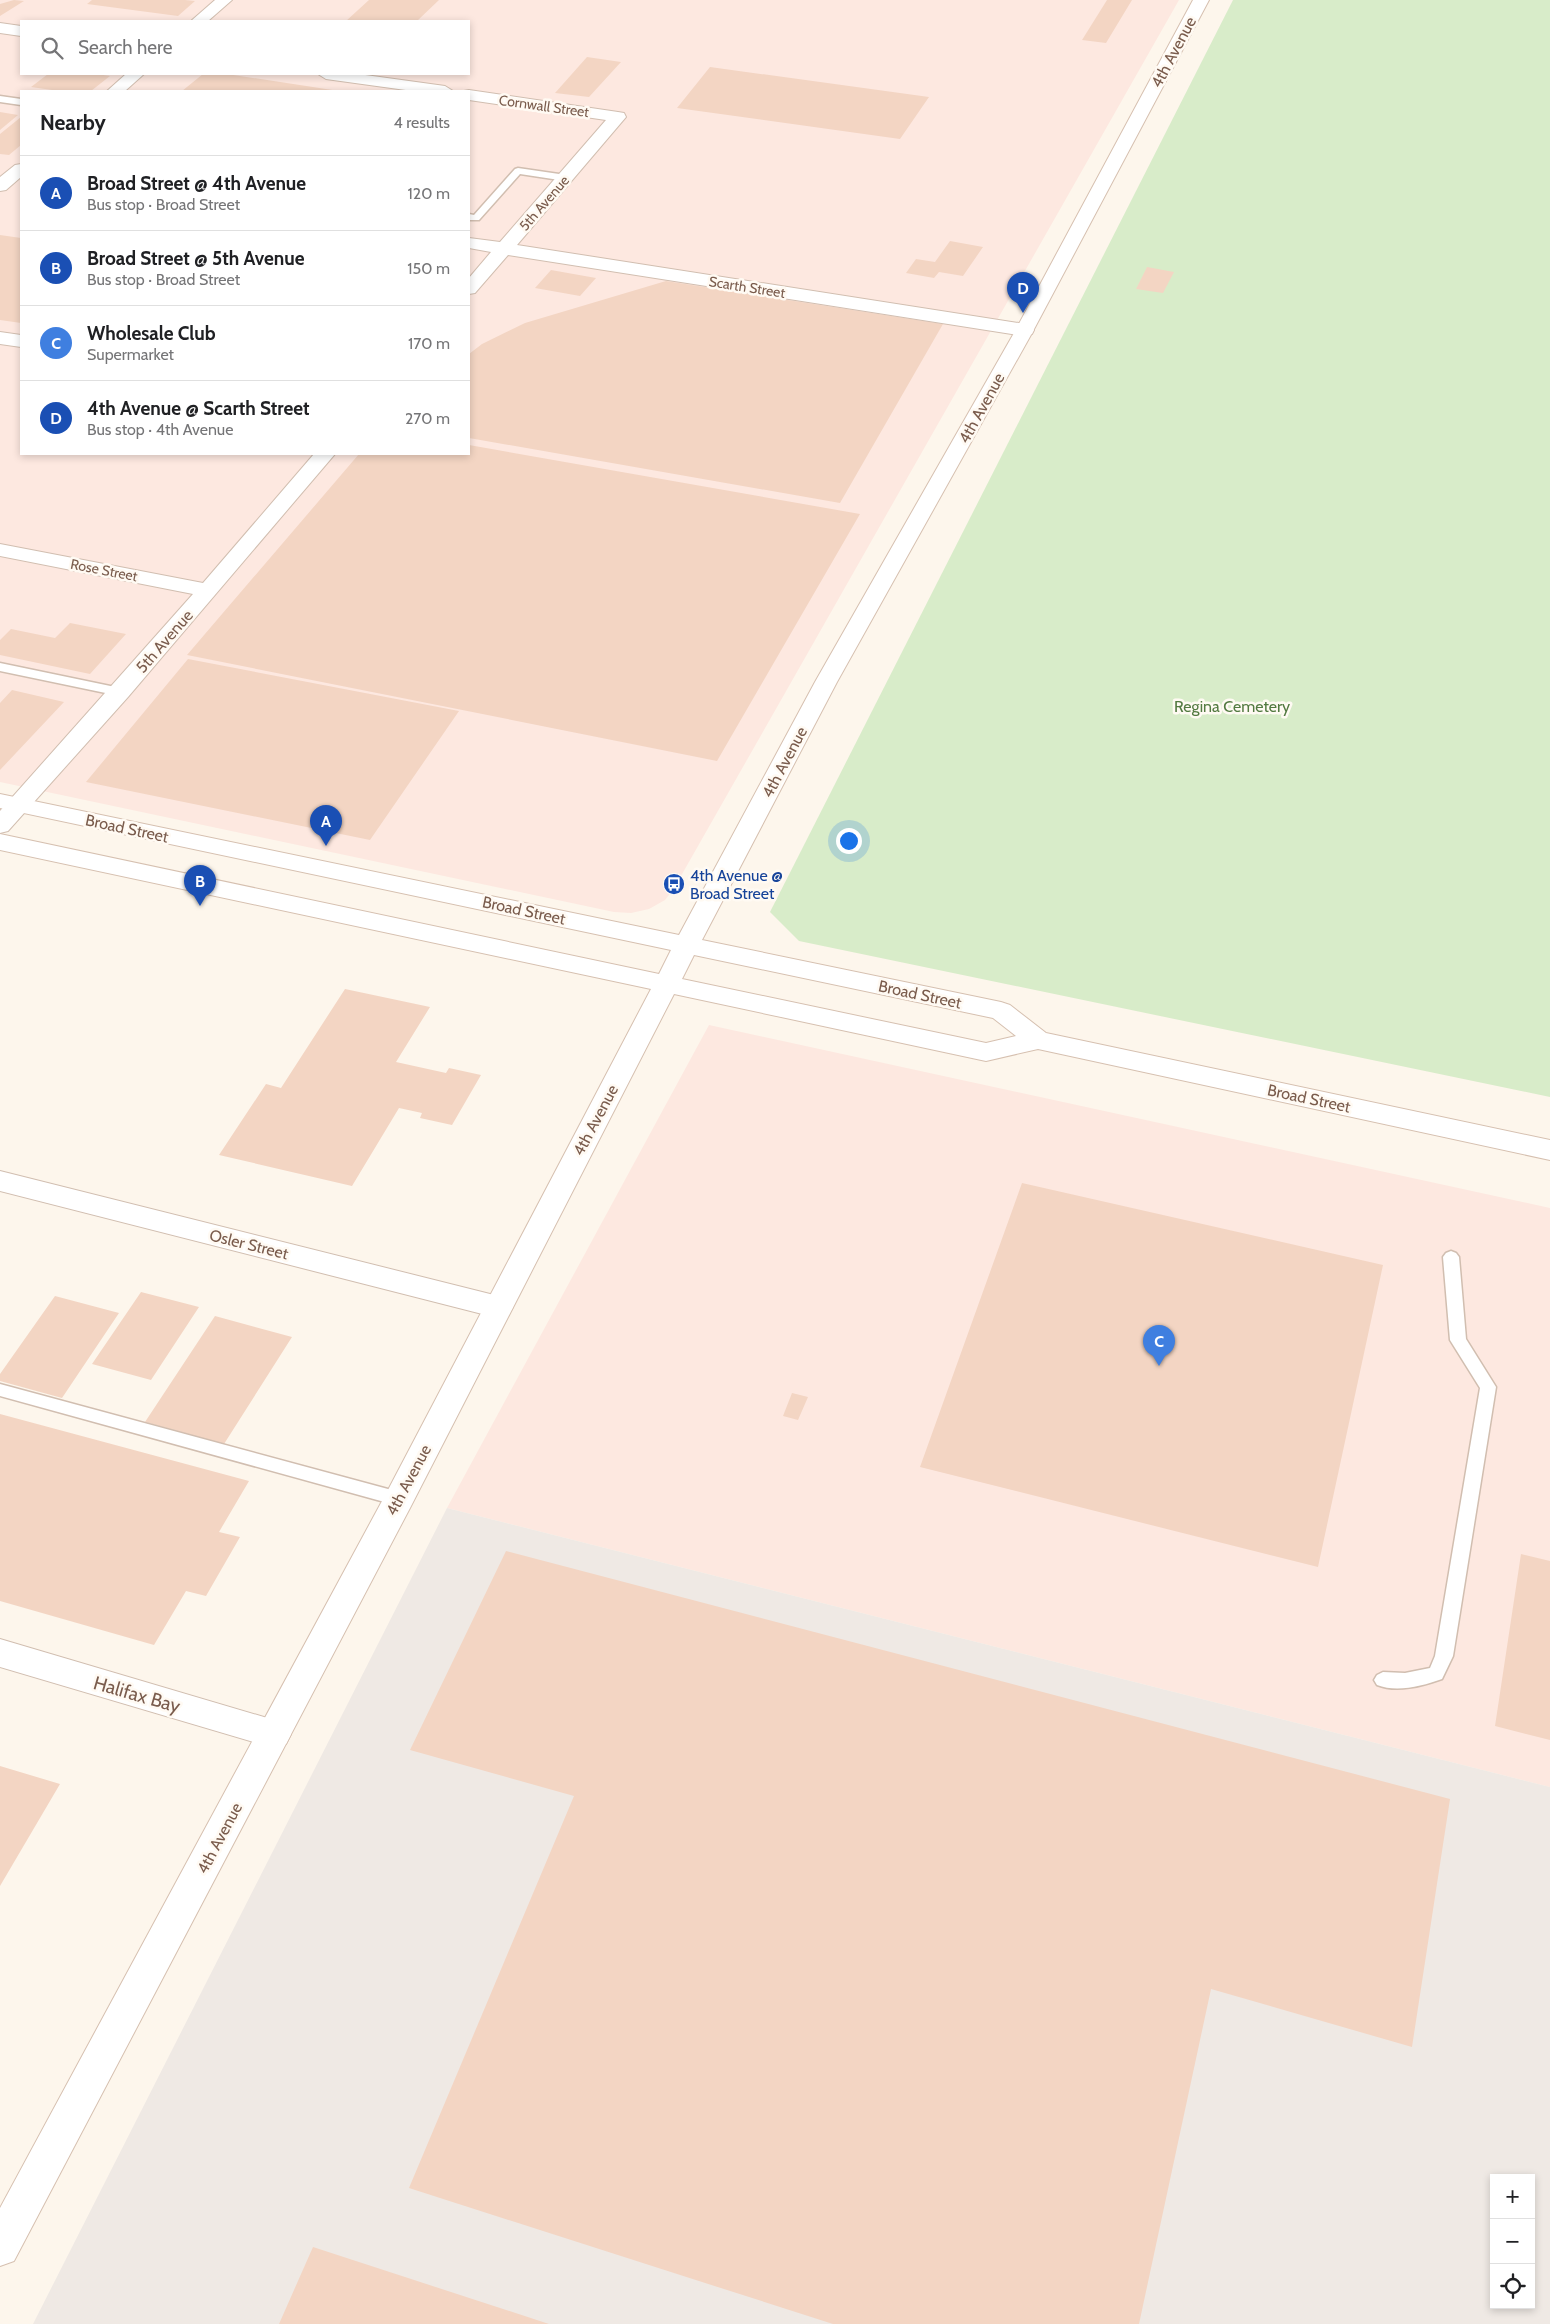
<!DOCTYPE html>
<meta charset="utf-8">
<style>
body{margin:0;font-family:Cabin,sans-serif;background:#f6f6f6;color:#202124}
.controls{position:absolute;right:15px;bottom:15px;display:grid;overflow:hidden;border-radius:0px;box-shadow:0 2px 8px #0003}
.controls button{width:45px;height:45px;display:grid;place-items:center;padding:0;border:0;border-bottom:1px solid #e0e0e0;background:#fff;color:#202124;font:25px sans-serif}
.you{position:absolute;left:848px;top:840px;width:18px;height:18px;margin:-12px;border:4px solid #fff;border-radius:50%;background:#1a73e8;box-shadow:0 0 0 8px #1a73e833}
.badge{display:grid;place-items:center;width:32px;height:32px;border-radius:50%;background:#0f766e;color:#fff;font-size:16px;font-weight:700}
.pin{position:absolute;translate:-50% -41px;filter:drop-shadow(0 1px 2px #0008)}
.pin::after{content:'';position:absolute;top:26px;width:18px;height:15px;background:inherit;clip-path:polygon(0 0,100% 0,50% 100%)}
.list{margin:0;padding:0;list-style:none}
h2{display:flex;justify-content:space-between;align-items:center;height:65px;margin:0;padding:0 20px;font-size:21px}
h2 small{font-size:16px;font-weight:400;color:#757577}
.list li{display:grid;grid-template-columns:32px 1fr auto;gap:15px;align-items:center;box-sizing:border-box;height:75px;padding:0 20px;border-top:1px solid #e0e0e0}
.list b{display:block;font-size:19px;white-space:nowrap}
.list p{margin:0;font-size:16px;white-space:nowrap;color:#757577}
.list em{font-size:16px;font-style:normal;color:#757577}
.icon{flex:none;width:28px;height:28px;fill:none;stroke:currentColor;stroke-width:2;stroke-linecap:round;stroke-linejoin:round}
.map{position:relative;flex:none;width:1550px;height:2324px;overflow:hidden}
.search{position:absolute;background:#fff;box-shadow:0 2px 8px #0003;left:20px;top:20px;width:450px;height:55px;display:flex;align-items:center;gap:12px;box-sizing:border-box;padding:0 18px;border-radius:0px;color:#757577;font-size:19px}
.panel{position:absolute;background:#fff;box-shadow:0 2px 8px #0003;left:20px;top:90px;width:450px;height:365px;border-radius:0px}
.map>svg:first-child{display:block}
.commercial{fill:#fde8e0;fill-rule:evenodd}
.industrial{fill:#efe9e4;fill-rule:evenodd}
.green{fill:#d8ecc9}
.building{fill:#f3d5c3}
.lines{fill:none;stroke-linecap:round;stroke-linejoin:round}
.service-casing{stroke:#d1beb0;stroke-width:3}
.minor-casing{stroke:#d1beb0;stroke-width:2}
.secondary-casing{stroke:#d6c0b0;stroke-width:2}
.service{fill:#fff;fill-rule:evenodd}
.minor{fill:#fff;fill-rule:evenodd}
.secondary{fill:#fff;fill-rule:evenodd}
.labels{text-anchor:middle;stroke-width:5;stroke-linejoin:round;paint-order:stroke}
.far-street-label{font-size:14px;fill:#7a5c4d;stroke:#fffaf3}
.street-label{font-size:16px;fill:#7a5c4d;stroke:#fffaf3}
.park-label{font-size:16px;fill:#537a41;stroke:#fffaf3}
.transit-label{font-size:16px;fill:#164399;stroke:#fffaf3;text-anchor:start}
.near-street-label{font-size:19px;fill:#7a5c4d;stroke:#fffaf3}
</style>
<div class="map">
<svg width="1550" height="2324" viewBox="0 0 1550 2324">
<rect width="100%" height="100%" fill="#fdf6ec"/>
<path class="commercial" d="M 0,0 L 1179,0 L 673,890 L 665,900 L 649,909 L 631,913 L 614,912 L 0,782 ZM 21,21 L 469,21 L 469,74 L 21,74 ZM 21,91 L 469,91 L 469,454 L 21,454 Z
M 709,1025 L 1550,1208 L 1550,1787 L 447,1508 Z"/>
<path class="industrial" d="M 447,1508 L 1550,1787 L 1550,2324 L 33,2324 ZM 1494,2178 L 1531,2178 L 1531,2305 L 1494,2305 Z"/>
<path class="green" d="M 1233,0 L 1550,0 L 1550,1097 L 799,941 L 770,912 Z"/>
<path class="building" d="M 14,0 L 24,1 L 0,16 L 0,4 Z
M 92,0 L 185,0 L 195,1 L 178,16 L 87,4 Z
M 369,0 L 439,0 L 417,21 L 346,21 Z
M 1107,0 L 1132,0 L 1106,43 L 1082,40 Z
M 587,57 L 621,62 L 589,97 L 555,93 Z
M 710,67 L 929,97 L 900,139 L 677,108 Z
M 48,74 L 97,74 L 110,76 L 91,91 L 59,91 L 31,87 Z
M 203,74 L 227,74 L 339,91 L 182,91 Z
M 0,112 L 18,115 L 0,130 Z
M 21,117 L 21,145 L 9,155 L 0,154 L 0,134 Z
M 0,235 L 21,238 L 21,323 L 0,320 Z
M 950,241 L 983,247 L 963,276 L 939,272 L 934,278 L 906,273 L 916,259 L 935,262 Z
M 1147,267 L 1174,272 L 1163,293 L 1136,289 Z
M 551,270 L 596,278 L 580,296 L 535,288 Z
M 666,281 L 943,324 L 840,503 L 469,438 L 469,354 L 482,344 L 525,323 Z
M 469,445 L 860,514 L 717,761 L 187,655 L 359,454 L 469,454 Z
M 70,623 L 126,634 L 90,674 L 0,655 L 0,640 L 11,629 L 55,638 Z
M 188,659 L 459,711 L 370,840 L 86,782 Z
M 12,690 L 64,702 L 0,770 L 0,703 Z
M 345,989 L 430,1007 L 396,1062 L 446,1073 L 449,1068 L 481,1075 L 452,1125 L 420,1118 L 422,1113 L 399,1108 L 352,1186 L 219,1155 L 266,1084 L 281,1088 Z
M 1022,1183 L 1383,1265 L 1318,1567 L 920,1467 Z
M 141,1292 L 199,1307 L 151,1380 L 92,1364 Z
M 55,1296 L 119,1313 L 62,1398 L 0,1381 L 0,1374 Z
M 215,1316 L 292,1337 L 224,1444 L 145,1422 Z
M 792,1393 L 808,1397 L 798,1420 L 783,1416 Z
M 0,1414 L 249,1481 L 219,1532 L 240,1537 L 206,1596 L 186,1591 L 154,1645 L 0,1601 Z
M 506,1551 L 1450,1799 L 1412,2047 L 1211,1989 L 1139,2324 L 833,2324 L 409,2188 L 574,1796 L 410,1750 Z
M 1521,1554 L 1550,1561 L 1550,1740 L 1495,1726 Z
M 0,1766 L 60,1784 L 0,1886 Z
M 313,2247 L 549,2324 L 279,2324 Z"/>
<g class="lines">
<g class="service-casing">
<path id="service" d="M 0,96 L 21,99 L 21,105 L 0,102 Z
M 518,168 L 566,175 L 571,178 L 566,181 L 520,174 L 479,220 L 469,220 L 469,214 L 474,215 L 515,169 Z
M 0,663 L 120,688 L 126,692 L 120,696 L 0,671 Z
M 1451,1251 L 1456,1253 L 1459,1257 L 1466,1339 L 1496,1387 L 1453,1656 L 1442,1679 C 1422,1686 1397,1693 1377,1685 L 1374,1680 L 1377,1675 L 1383,1672 L 1405,1673 L 1430,1668 L 1435,1656 L 1480,1388 L 1450,1340 L 1443,1257 L 1446,1253 Z
M 0,1384 L 399,1492 L 405,1494 L 407,1499 L 405,1504 L 399,1506 L 0,1396 Z"/>
</g>
<g class="minor-casing">
<path id="minor" d="M 215,0 L 232,0 L 208,21 L 191,21 Z
M 0,23 L 21,26 L 21,36 L 0,33 Z
M 126,74 L 144,74 L 125,91 L 107,91 Z
M 318,74 L 358,74 L 445,86 L 453,91 L 413,91 L 326,79 Z
M 469,90 L 618,112 L 624,113 L 626,117 L 517,245 L 1025,324 L 1032,326 L 1034,330 L 1032,334 L 1025,336 L 508,255 L 475,293 L 469,294 L 469,278 L 491,252 L 469,248 L 469,238 L 500,242 L 606,120 L 469,100 L 469,91 L 464,91 Z
M 21,164 L 21,177 L 6,190 L 0,191 L 0,177 L 15,165 Z
M 0,332 L 21,335 L 21,347 L 0,344 Z
M 314,454 L 335,454 L 128,697 L 8,831 L 0,833 L 0,811 L 193,594 L 0,556 L 0,544 L 203,583 Z
M 0,1171 L 498,1296 L 508,1299 L 513,1307 L 508,1315 L 498,1318 L 0,1191 Z
M 0,1639 L 274,1720 L 286,1724 L 291,1734 L 286,1744 L 274,1748 L 0,1667 Z"/>
</g>
<g class="secondary-casing">
<path id="secondary" d="M 1193,0 L 1209,0 L 1032,333 L 837,682 L 702,940 L 1001,1002 L 1010,1005 L 1046,1033 L 1550,1140 L 1550,1160 L 1038,1049 L 986,1061 L 674,994 L 410,1508 L 14,2261 L 0,2266 L 0,2208 L 388,1490 L 651,989 L 0,850 L 0,834 L 659,974 L 671,950 L 0,808 L 0,794 L 679,935 L 815,682 L 1014,333 ZM 694,955 L 993,1018 L 1016,1036 L 986,1043 L 682,979 Z"/>
</g>
<use href="#service" class="service"/>
<use href="#minor" class="minor"/>
<use href="#secondary" class="secondary"/>
</g>
<defs>
<g id="bus-disc" transform="scale(1.125)"><circle r="9.5" fill="#1a4fb4" stroke="#fffaf3"/><path d="M-5-6H5V4H4V6H2V4H-2V6H-4V4H-5ZM-3.5-4V0h7V-4ZM-3.5 1.2v1.5H-2V1.2ZM2 1.2v1.5H3.5V1.2Z" fill="#fff"/></g>
</defs>
<g fill-rule="evenodd">
<use href="#bus-disc" x="674" y="884"/>
</g>
<g class="labels">
<g class="far-street-label">
<text transform="translate(544 106) rotate(8)" y="5">Cornwall Street</text>
<text transform="translate(544 203) rotate(-49)" y="5">5th Avenue</text>
<text transform="translate(747 287) rotate(9)" y="5">Scarth Street</text>
<text transform="translate(104 570) rotate(11)" y="5">Rose Street</text>
</g>
<g class="street-label">
<text transform="translate(1173 52) rotate(-62)" y="6">4th Avenue</text>
<text transform="translate(981 408) rotate(-61)" y="6">4th Avenue</text>
<text transform="translate(164 641) rotate(-49)" y="6">5th Avenue</text>
<text transform="translate(784 762) rotate(-62)" y="6">4th Avenue</text>
<text transform="translate(127 828) rotate(12)" y="6">Broad Street</text>
<text transform="translate(524 910) rotate(12)" y="6">Broad Street</text>
<text transform="translate(920 994) rotate(12)" y="6">Broad Street</text>
<text transform="translate(1309 1098) rotate(12)" y="6">Broad Street</text>
<text transform="translate(595 1120) rotate(-62)" y="6">4th Avenue</text>
<text transform="translate(249 1244) rotate(14)" y="6">Osler Street</text>
<text transform="translate(408 1480) rotate(-62)" y="6">4th Avenue</text>
<text transform="translate(219 1838) rotate(-62)" y="6">4th Avenue</text>
</g>
<g class="park-label">
<text x="1232" y="712">Regina Cemetery</text>
</g>
<g class="transit-label">
<text x="690" y="881">4th Avenue @<tspan x="690" dy="18">Broad Street</tspan></text>
</g>
<g class="near-street-label">
<text transform="translate(137 1694) rotate(16)" y="7">Halifax Bay</text>
</g>
</g>
</svg>
<div class="controls">
<button>+</button>
<button>−</button>
<button><svg class="icon" aria-label="locate" viewBox="0 0 24 24"><circle cx="12" cy="12" r="6"/><path d="M12 2v4M12 18v4M2 12h4M18 12h4"/></svg></button>
</div>
<div class="you"></div>
<div class="pin badge" style="left:326px;top:846px;background:#1a4fb4">A</div>
<div class="pin badge" style="left:200px;top:906px;background:#1a4fb4">B</div>
<div class="pin badge" style="left:1159px;top:1366px;background:#3f7fe0">C</div>
<div class="pin badge" style="left:1023px;top:313px;background:#1a4fb4">D</div>
<div class="search"><svg class="icon" aria-label="search" viewBox="0 0 24 24"><circle cx="10" cy="10" r="6"/><path d="M15 15l6 6"/></svg>Search here</div>
<section class="panel">
<h2>Nearby<small>4 results</small></h2>
<ul class="list">
<li><span class="badge" style="background:#1a4fb4">A</span><div><b>Broad Street @ 4th Avenue</b><p>Bus stop · Broad Street</p></div><em>120 m</em></li>
<li><span class="badge" style="background:#1a4fb4">B</span><div><b>Broad Street @ 5th Avenue</b><p>Bus stop · Broad Street</p></div><em>150 m</em></li>
<li><span class="badge" style="background:#3f7fe0">C</span><div><b>Wholesale Club</b><p>Supermarket</p></div><em>170 m</em></li>
<li><span class="badge" style="background:#1a4fb4">D</span><div><b>4th Avenue @ Scarth Street</b><p>Bus stop · 4th Avenue</p></div><em>270 m</em></li>
</ul>
</section>
</div>
